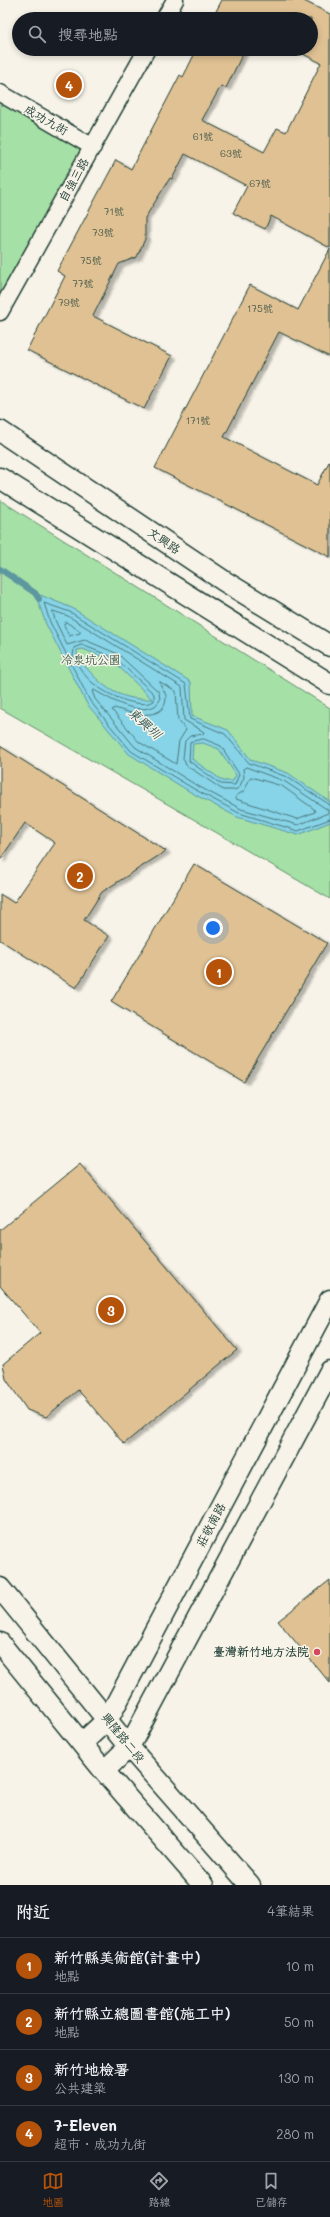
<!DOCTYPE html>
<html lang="zh-TW">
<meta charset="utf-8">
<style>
body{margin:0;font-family:Mali,"LXGW WenKai TC",sans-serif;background:#242831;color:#f1f3f6}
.you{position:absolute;left:213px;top:928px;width:14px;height:14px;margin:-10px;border:3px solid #fff;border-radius:50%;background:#1a73e8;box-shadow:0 0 0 6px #1a73e833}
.badge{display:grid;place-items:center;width:26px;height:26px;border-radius:50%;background:#b45309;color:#fff;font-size:13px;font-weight:700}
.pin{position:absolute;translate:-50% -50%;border:2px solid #fff;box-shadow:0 1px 4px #0006}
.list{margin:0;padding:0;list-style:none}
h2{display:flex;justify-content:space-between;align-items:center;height:52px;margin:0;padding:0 16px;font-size:17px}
h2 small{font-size:13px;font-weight:400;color:#9ea1a6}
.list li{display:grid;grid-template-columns:26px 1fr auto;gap:12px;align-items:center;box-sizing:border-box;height:56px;padding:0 16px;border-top:1px solid #363941}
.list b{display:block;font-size:15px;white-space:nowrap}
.list p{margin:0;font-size:13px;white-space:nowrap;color:#9ea1a6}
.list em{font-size:13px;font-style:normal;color:#9ea1a6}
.icon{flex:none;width:22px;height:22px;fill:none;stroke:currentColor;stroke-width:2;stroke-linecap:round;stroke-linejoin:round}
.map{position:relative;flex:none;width:330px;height:1885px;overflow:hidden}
.search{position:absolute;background:#171b24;box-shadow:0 2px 6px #0003;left:12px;right:12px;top:12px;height:44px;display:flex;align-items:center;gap:10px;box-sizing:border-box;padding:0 14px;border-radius:22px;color:#9ea1a6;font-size:15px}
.sheet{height:276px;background:#171b24}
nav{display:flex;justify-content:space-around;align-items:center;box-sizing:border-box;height:56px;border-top:1px solid #363941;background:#171b24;font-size:11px;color:#9ea1a6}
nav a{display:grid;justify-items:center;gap:2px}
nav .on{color:#b45309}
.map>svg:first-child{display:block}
.green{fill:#a5e0a6;stroke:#628e6d}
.water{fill:#87d3e7;stroke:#5d979f;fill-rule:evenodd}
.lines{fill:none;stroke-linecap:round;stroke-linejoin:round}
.shore{stroke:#49797c;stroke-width:1}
.stream{stroke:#5d979f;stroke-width:6}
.building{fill:#dfc193;stroke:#1f3d34;filter:url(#shadow)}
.minor-casing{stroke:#1f3d34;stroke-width:19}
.tertiary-casing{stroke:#1f3d34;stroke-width:23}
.minor{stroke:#f7f3e8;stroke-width:16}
.tertiary{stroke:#f7f3e8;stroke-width:20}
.poi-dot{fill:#d1495b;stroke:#f7f3e8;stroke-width:1.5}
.labels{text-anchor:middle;stroke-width:3;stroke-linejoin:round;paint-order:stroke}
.number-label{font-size:10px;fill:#4f5e4c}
.street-label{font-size:12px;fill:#1f3d34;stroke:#f7f3e8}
.park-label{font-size:12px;fill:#3a5e4b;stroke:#f7f3e8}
.poi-label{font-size:12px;font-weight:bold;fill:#1f3d34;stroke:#f7f3e8;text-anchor:end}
.water-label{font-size:13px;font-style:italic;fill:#345b58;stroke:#f7f3e8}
</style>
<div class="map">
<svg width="330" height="1885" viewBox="0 0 330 1885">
<defs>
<filter id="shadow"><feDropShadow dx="4.5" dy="2.5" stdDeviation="1" flood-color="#0004"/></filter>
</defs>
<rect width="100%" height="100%" fill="#f7f3e8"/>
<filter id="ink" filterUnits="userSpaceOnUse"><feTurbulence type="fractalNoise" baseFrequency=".025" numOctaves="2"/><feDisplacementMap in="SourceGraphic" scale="8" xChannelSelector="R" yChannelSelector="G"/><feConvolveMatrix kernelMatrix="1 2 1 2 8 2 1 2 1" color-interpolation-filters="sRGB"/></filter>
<g filter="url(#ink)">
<path class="green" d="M 0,93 L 93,147 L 0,312 Z
M 0,500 L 330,708 L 330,899 L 176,809 L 0,708 Z"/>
<path class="water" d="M 35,593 L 72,608 L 191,682 L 192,716 L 228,730 L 251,760 L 288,773 L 330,802 L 330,822 L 298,835 L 237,817 L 192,793 L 129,754 L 87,704 L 46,624 ZM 83,649 L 113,661 L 152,699 C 115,701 98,683 77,656 L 77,650 ZM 203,743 L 219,749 L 236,775 L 233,781 L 223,781 L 192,759 L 193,744 Z"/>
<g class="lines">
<path class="shore" d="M 53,611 L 68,616 L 182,687 L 184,720 L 204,732 L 203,734 L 190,736 L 185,741 L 183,758 L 186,765 L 223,790 L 234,790 L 239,788 L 244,777 L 243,769 L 246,767 L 284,781 L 328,810 L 328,813 L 298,825 L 241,809 L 196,785 L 135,747 L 95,699 L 92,691 L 94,690 C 112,700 135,715 155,706 L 160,700 L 159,692 L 118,654 L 85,640 L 67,645 L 55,620 Z
M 66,622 L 80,631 L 80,633 L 69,636 L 64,625 Z
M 82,645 L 115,658 L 154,694 L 154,701 C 139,710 106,694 94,684 C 86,678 78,666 73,657 L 74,648 Z
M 160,682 L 176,691 L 178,720 L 186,730 L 179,741 L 176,764 L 139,742 L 112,710 L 115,708 C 128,713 164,723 166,699 C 167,692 160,688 160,682 Z
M 204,739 L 221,746 L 239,774 L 235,785 L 221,784 L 189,761 L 190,742 Z
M 251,777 L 282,786 L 314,809 L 315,812 L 297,819 L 236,799 L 236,796 L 244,791 Z
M 330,805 L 287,777 L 249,763 L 225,734 L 190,719 L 186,684 L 70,612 L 44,603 L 50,622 L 90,701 L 131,751 L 194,789 L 239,813 L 298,831 L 330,819"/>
<path class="stream" d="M 0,569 L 35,593 L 39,599"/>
</g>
<path class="building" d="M 222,0 L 302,0 L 330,14 L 330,248 L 271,216 L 265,229 L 233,213 L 247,186 L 185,154 L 172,179 L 170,178 L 145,218 L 145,239 L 137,257 L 119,264 L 93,316 L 172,356 L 144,409 L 27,350 L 65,276 L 57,271 L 116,160 L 131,169 L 180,75 L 183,77 L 197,49 L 245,49 L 226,88 L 221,86 L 202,120 L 264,152 L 277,128 L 286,132 L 321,63 L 293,49 L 311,49 L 311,19 L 212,19 Z
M 330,249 L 330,357 L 279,332 L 224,437 L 317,485 L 330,460 L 330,557 L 155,468 L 250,285 L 298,310 Z
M 0,746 L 166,851 L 102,892 L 84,920 L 109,936 L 76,988 L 0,940 L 0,894 L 14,903 L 55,843 L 25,823 L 0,860 Z
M 194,864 L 327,943 L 244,1082 L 111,1002 Z
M 80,1164 L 237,1350 L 124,1444 L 78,1390 L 46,1417 L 27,1410 L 6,1379 L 3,1364 L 40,1333 L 0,1286 L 0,1230 Z
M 330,1580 L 330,1683 L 278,1621 Z"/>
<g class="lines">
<g class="minor-casing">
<path id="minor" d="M 164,19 L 175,0
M 0,93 L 93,147
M 0,312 L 147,49"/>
</g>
<g class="tertiary-casing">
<path id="tertiary" d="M 0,431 L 224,581 L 330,646
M 0,478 L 330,684
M 0,1588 L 129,1747 L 250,1885
M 0,1643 L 104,1771 L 203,1885
M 82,1743 L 108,1719 L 330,1300
M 104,1771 L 129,1747 L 330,1371"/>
</g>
<use href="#minor" class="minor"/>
<use href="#tertiary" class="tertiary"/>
</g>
</g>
<circle class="poi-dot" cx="317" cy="1652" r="4"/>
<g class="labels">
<g class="number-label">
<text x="203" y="140">61號</text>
<text x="231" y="157">63號</text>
<text x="260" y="187">67號</text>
<text x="114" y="215">71號</text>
<text x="103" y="236">73號</text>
<text x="91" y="264">75號</text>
<text x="83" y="287">77號</text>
<text x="69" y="306">79號</text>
<text x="260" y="312">175號</text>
<text x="198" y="424">171號</text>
</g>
<g class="street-label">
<text transform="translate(46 120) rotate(30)" y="4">成功九街</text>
<text transform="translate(74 180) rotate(-61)" y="4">自強三路</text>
<text transform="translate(164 541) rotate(34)" y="4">文興路</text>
<text transform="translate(211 1525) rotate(-62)" y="4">莊敬南路</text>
<text transform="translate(123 1738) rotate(51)" y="4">興隆路二段</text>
</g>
<g class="park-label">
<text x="91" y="664">冷泉坑公園</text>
</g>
<g class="poi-label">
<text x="309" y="1656">臺灣新竹地方法院</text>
</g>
<g class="water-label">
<text transform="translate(145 723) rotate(42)" y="5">東興圳</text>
</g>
</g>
</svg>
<div class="you"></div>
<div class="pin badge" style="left:219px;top:972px">1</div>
<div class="pin badge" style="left:80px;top:876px">2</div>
<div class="pin badge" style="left:111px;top:1310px">3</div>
<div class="pin badge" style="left:69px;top:85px">4</div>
<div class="search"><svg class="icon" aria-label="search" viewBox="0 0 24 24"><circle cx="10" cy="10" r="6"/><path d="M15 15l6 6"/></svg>搜尋地點</div>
</div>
<section class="sheet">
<h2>附近<small>4筆結果</small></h2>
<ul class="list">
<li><span class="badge">1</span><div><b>新竹縣美術館(計畫中)</b><p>地點</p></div><em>10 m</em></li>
<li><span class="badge">2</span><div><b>新竹縣立總圖書館(施工中)</b><p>地點</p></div><em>50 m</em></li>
<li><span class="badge">3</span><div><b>新竹地檢署</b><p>公共建築</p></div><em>130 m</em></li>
<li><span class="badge">4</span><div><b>7-Eleven</b><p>超市 · 成功九街</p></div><em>280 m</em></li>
</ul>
</section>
<nav>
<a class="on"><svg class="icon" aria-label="map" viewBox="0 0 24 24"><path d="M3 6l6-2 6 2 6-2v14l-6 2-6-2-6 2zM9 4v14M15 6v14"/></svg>地圖</a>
<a><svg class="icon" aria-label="directions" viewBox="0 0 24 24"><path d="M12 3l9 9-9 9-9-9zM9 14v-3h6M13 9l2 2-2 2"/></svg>路線</a>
<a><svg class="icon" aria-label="saved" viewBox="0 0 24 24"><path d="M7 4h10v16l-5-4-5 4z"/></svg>已儲存</a>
</nav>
